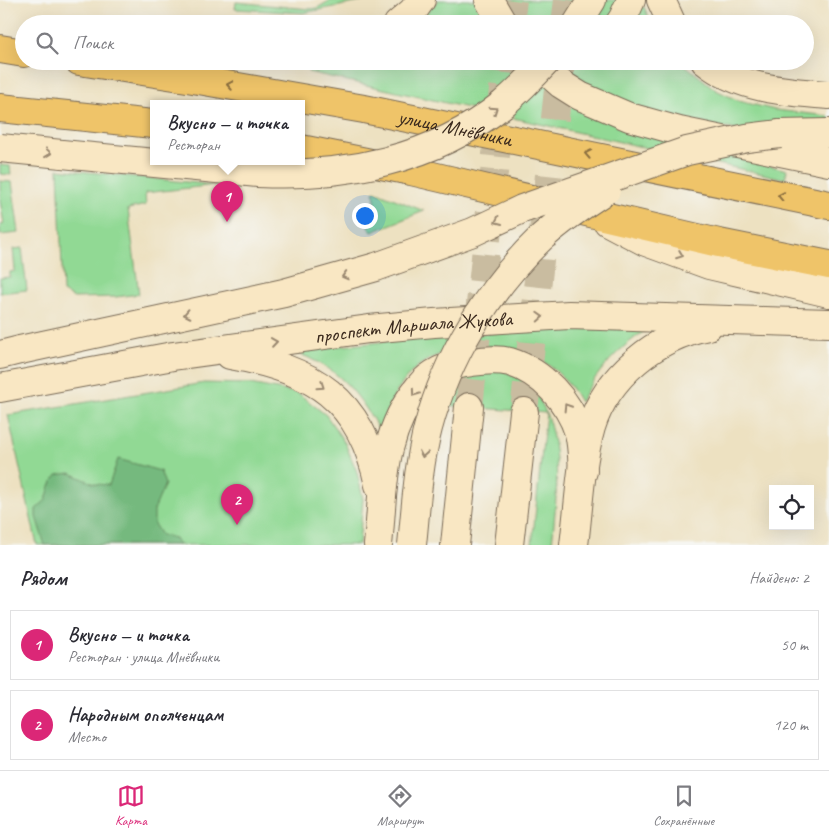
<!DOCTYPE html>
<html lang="ru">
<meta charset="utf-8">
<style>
body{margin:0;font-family:Caveat,sans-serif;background:#f2f2f3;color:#2b2b33}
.controls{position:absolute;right:15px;bottom:15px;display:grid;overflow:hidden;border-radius:0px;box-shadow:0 5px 20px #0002}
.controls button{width:45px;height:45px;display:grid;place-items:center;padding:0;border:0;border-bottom:1px solid #e1e1e2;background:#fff;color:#2b2b33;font:25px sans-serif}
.you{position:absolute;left:364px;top:215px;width:18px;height:18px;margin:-12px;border:4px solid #fff;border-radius:50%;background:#1a73e8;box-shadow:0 0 0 8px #1a73e833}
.badge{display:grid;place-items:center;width:32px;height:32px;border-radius:50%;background:#db2777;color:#fff;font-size:16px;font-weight:700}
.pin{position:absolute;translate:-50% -41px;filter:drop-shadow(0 1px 2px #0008)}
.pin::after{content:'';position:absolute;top:26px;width:18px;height:15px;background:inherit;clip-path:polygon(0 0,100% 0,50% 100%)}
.popup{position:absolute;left:150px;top:100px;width:155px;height:65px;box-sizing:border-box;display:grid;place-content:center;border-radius:0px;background:#fff;filter:drop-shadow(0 1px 4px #0005);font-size:16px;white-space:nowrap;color:#7c7c81}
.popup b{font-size:19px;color:#2b2b33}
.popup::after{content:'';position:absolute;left:50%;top:100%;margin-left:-10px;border:10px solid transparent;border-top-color:#fff}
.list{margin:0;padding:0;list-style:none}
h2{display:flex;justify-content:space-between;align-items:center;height:65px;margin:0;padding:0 20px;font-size:21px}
h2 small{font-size:16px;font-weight:400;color:#7c7c81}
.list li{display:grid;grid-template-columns:32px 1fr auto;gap:15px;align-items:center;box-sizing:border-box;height:70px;margin:0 10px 10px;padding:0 10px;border:1px solid #e1e1e2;border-radius:0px}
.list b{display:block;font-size:19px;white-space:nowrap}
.list p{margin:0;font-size:16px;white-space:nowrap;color:#7c7c81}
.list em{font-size:16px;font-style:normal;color:#7c7c81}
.icon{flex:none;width:28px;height:28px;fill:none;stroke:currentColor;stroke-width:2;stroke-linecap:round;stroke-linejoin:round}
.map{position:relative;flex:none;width:829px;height:545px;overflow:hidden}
.search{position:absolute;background:#fff;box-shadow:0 5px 20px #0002;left:15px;right:15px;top:15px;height:55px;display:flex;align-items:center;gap:12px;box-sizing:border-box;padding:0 18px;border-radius:28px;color:#7c7c81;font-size:19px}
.sheet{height:225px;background:#fff}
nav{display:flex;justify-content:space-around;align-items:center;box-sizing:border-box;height:70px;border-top:1px solid #e1e1e2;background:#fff;font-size:14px;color:#7c7c81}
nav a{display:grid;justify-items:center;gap:2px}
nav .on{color:#db2777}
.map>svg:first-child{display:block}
.green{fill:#91d994;stroke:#668259}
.forest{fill:#74b97e;stroke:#58724e}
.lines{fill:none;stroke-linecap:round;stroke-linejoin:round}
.secondary-tunnel{stroke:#c9bca0;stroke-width:28;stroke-dasharray:28 14;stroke-linecap:butt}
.secondary-casing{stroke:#796a57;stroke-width:30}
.primary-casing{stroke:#796a57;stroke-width:30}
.secondary{stroke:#f9e7c3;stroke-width:28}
.primary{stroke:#efc469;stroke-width:28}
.secondary-bridge-casing{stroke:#796a57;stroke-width:30;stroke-linecap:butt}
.secondary-bridge{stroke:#f9e7c3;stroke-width:28}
.oneway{stroke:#8c6f40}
.oneway2{stroke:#9a8870}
.labels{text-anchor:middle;stroke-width:4;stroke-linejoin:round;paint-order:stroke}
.street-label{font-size:21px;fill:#3b2a1e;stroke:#f6f6f2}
</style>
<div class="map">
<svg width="829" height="545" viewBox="0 0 829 545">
<rect width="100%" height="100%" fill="#f6f6f2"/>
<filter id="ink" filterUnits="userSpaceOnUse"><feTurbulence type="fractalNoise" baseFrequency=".02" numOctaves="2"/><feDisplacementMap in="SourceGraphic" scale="10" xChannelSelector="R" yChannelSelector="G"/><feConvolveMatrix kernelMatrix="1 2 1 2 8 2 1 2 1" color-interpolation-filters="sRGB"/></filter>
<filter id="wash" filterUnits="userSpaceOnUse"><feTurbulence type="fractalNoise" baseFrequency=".0096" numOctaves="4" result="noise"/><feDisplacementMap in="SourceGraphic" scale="20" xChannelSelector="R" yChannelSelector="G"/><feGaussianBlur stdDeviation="1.12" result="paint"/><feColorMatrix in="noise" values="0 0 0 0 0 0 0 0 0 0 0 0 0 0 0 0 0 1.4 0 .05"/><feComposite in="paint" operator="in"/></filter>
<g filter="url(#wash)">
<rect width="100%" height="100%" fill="#ede1c1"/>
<path class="green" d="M 331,0 L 371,0 L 303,13 L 235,9 L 236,2 L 309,9 L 317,8 Z
M 438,0 L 476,0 L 489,24 L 417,24 Z
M 502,0 L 622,0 L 608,24 L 516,24 Z
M 641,7 L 644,7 L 652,24 L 634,24 Z
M 352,61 L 519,61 L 533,76 L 653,136 L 787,170 L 785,179 L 308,72 L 309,69 Z
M 577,61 L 680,61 L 716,90 L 739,101 L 775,110 L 829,116 L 829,149 L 659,114 L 585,87 L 554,64 Z
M 0,165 L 10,166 L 11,175 L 0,174 Z
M 58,169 L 216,185 L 145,193 L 146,205 L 128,209 L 139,294 L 116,297 L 74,298 L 63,292 Z
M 0,181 L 12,182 L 19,233 L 0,235 L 0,225 L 4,224 L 0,201 Z
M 375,191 L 424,211 L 372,232 L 368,226 C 376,217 378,204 373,192 Z
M 22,248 L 27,290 L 0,293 L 0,278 L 10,277 L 10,272 L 15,271 L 13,249 Z
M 570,328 L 649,328 C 619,347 597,371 580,402 C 555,355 508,338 457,349 C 442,353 428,358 416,368 C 398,384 387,408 379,430 C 363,401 344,374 313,360 C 306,356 299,354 291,351 L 431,337 Z
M 496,367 C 507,373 521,378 530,385 C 537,391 540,401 544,408 C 563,452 556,499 552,545 L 532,545 L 546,413 L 427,404 L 447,378 Z
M 204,383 L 250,384 L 298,393 L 326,415 L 345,443 L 357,472 L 363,499 L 359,545 L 37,545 L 8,415 Z"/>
<path class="forest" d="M 118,459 L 160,471 L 165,484 L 154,510 L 154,524 L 161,535 L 175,538 L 179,545 L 45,545 L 36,517 L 36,509 L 46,500 L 50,486 L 57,475 L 70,473 L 95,484 L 109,485 Z"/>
</g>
<g filter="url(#ink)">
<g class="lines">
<path class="secondary-tunnel" d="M 510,24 L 513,0
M 565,24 L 568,0
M 469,407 L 506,61
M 524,412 L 561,61"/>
<g class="secondary-casing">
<g id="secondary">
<path d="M 489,0 L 503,24"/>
<path d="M 661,0 L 672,24"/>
<path d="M 398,24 L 413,11 L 421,0"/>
<path d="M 577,24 L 592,0"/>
<path d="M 619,24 L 623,18 L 631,0"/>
<path d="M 535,61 L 561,84 L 580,96 L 629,117 L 679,131 L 829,162"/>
<path d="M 705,61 C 739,89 787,92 829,95"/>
<path d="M 780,134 L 829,133"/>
<path d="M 608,222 L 646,242 L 709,265 L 829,293"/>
<path d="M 0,355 L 20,350"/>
<path d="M 230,355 C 313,369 361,398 379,485"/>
<path id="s1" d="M 0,388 L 173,356 L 369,329 L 434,323 L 569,315 L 829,323"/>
<path d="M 378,545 C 384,487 380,435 419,387 C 432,371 453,364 472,362 C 485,360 498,359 510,362 C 542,372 569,401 579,433 C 582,445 582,458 583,471"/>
<path d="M 455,545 L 469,407"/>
<path d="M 509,545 L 524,412"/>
<path d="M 574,545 C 579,506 580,465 591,427 C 607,376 656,336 708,326"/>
</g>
</g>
<g class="primary-casing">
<g id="primary">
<path d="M 0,49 L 24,53"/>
<path id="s2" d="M 79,61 L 187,78 L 364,109 L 829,205"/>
<path d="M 0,108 L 153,124"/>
<path d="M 301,149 L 411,171 L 719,243 L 829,265"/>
</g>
</g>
<use href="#secondary" class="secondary"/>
<use href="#primary" class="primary"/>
<g class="secondary-bridge-casing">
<path id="secondary-bridge" d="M 0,148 L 258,173 C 344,177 434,160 503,104 C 518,91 533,76 547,61
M 20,350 L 284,293 L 376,267 L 473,232 L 522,209 L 687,151 L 747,138 L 780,134
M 412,545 C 416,506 418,466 428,428 C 447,356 488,289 542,237 C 562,219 584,204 606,190"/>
</g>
<use href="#secondary-bridge" class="secondary-bridge"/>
</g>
<defs><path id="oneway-chevron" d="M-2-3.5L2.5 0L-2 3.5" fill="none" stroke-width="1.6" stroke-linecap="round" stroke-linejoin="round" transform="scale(1.25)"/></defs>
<g class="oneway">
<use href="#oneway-chevron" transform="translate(230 85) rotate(-170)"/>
<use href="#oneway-chevron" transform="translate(588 154) rotate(-169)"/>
<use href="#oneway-chevron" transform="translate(781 196) rotate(-168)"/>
</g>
<g class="oneway2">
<use href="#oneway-chevron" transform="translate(494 110) rotate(-34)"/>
<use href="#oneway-chevron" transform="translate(48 153) rotate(6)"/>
<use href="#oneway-chevron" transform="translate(498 221) rotate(155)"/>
<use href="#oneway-chevron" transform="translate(680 255) rotate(21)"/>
<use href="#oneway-chevron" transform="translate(345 276) rotate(164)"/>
<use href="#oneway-chevron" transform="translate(187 314) rotate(168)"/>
<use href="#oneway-chevron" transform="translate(540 317) rotate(-3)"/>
<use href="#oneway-chevron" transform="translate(274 342) rotate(-8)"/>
<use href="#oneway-chevron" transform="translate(321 386) rotate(34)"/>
<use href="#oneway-chevron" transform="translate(415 393) rotate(125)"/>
<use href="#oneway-chevron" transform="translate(567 407) rotate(-122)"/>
<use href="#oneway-chevron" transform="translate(423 454) rotate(100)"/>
</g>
</g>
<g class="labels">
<g class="street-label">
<text dy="7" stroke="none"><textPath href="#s2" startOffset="382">улица Мнёвники</textPath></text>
<text dy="7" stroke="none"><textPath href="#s1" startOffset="418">проспект Маршала Жукова</textPath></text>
</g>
</g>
</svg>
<div class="controls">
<button><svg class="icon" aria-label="locate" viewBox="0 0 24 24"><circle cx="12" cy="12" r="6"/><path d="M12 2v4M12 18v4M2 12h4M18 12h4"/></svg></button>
</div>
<div class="you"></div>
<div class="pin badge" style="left:227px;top:222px">1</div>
<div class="popup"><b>Вкусно — и точка</b>Ресторан</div>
<div class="pin badge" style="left:237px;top:525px">2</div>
<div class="search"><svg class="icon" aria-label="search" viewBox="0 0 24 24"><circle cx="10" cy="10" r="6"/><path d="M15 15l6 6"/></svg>Поиск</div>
</div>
<section class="sheet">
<h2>Рядом<small>Найдено: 2</small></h2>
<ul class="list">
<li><span class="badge">1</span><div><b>Вкусно — и точка</b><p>Ресторан · улица Мнёвники</p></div><em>50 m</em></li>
<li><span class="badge">2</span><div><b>Народным ополченцам</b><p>Место</p></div><em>120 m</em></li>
</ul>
</section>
<nav>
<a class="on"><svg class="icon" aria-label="map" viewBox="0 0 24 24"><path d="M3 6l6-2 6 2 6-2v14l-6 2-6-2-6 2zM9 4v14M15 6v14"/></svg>Карта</a>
<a><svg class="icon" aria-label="directions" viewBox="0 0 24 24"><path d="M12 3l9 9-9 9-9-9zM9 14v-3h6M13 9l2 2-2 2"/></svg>Маршрут</a>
<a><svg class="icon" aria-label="saved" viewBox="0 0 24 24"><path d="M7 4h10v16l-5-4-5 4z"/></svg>Сохранённые</a>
</nav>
